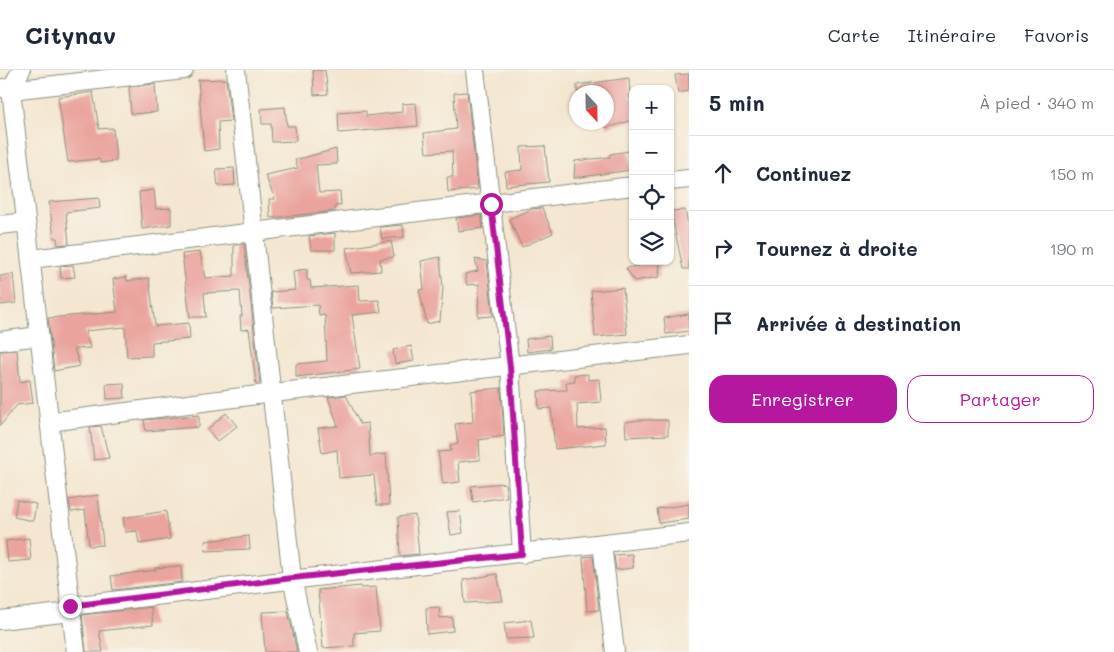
<!DOCTYPE html>
<html lang="fr">
<meta charset="utf-8">
<style>
body{margin:0;font-family:Mali,sans-serif;background:#f6f6f7;color:#1f2937}
.controls{position:absolute;right:15px;top:15px;display:grid;overflow:hidden;border-radius:10px;box-shadow:0 1px 4px #0004}
.controls button{width:45px;height:45px;display:grid;place-items:center;padding:0;border:0;border-bottom:1px solid #e0e1e3;background:#fff;color:#1f2937;font:25px sans-serif}
.compass{position:absolute;left:569px;top:15px;width:45px;height:45px;border-radius:50%;background:#fff;box-shadow:0 1px 4px #0004;rotate:158deg}
.stop{position:absolute;width:15px;height:15px;margin:-11px;border:4px solid #b5179e;border-radius:50%;background:#fff}
.stop.end{background:#b5179e;border-color:#fff;box-shadow:0 1px 5px #0008}
.list{margin:0;padding:0;list-style:none}
h2{display:flex;justify-content:space-between;align-items:center;height:65px;margin:0;padding:0 20px;font-size:21px}
h2 small{font-size:16px;font-weight:400;color:#747a83}
.list li{display:grid;grid-template-columns:32px 1fr auto;gap:15px;align-items:center;box-sizing:border-box;height:75px;padding:0 20px;border-top:1px solid #e0e1e3}
.list b{display:block;font-size:19px;white-space:nowrap}
.list em{font-size:16px;font-style:normal;color:#747a83}
.actions{display:flex;gap:10px;padding:15px 20px}
.actions a{flex:1;padding:11px 0;border:1px solid #b5179e;border-radius:15px;text-align:center;font-size:18px;color:#b5179e}
.actions .main{background:#b5179e;color:#fff}
.icon{flex:none;width:28px;height:28px;fill:none;stroke:currentColor;stroke-width:2;stroke-linecap:round;stroke-linejoin:round}
.map{position:relative;flex:none;width:689px;height:582px;overflow:hidden}
header{display:flex;align-items:center;gap:30px;box-sizing:border-box;height:70px;padding:0 25px;background:#fff;border-bottom:1px solid #e0e1e3}
header strong{font-size:24px}
nav{display:flex;gap:28px;margin-inline-start:auto;font-size:18px}
main{display:flex}
aside{flex:1;background:#fff}
.map>svg:first-child{display:block}
.building{fill:#eaa39d}
.lines{fill:none;stroke-linecap:round;stroke-linejoin:round}
.street-casing{stroke:#8a9282;stroke-width:20}
.street{stroke:#fff;stroke-width:18}
.route{stroke:#b5179e;stroke-width:6}
</style>
<header>
<strong>Citynav</strong>
<nav><a>Carte</a><a>Itinéraire</a><a>Favoris</a></nav>
</header>
<main>
<div class="map">
<svg width="689" height="582" viewBox="0 0 689 582">
<rect width="100%" height="100%" fill="#f7f3e8"/>
<filter id="ink" filterUnits="userSpaceOnUse"><feTurbulence type="fractalNoise" baseFrequency=".02" numOctaves="2"/><feDisplacementMap in="SourceGraphic" scale="10" xChannelSelector="R" yChannelSelector="G"/><feConvolveMatrix kernelMatrix="1 2 1 2 8 2 1 2 1" color-interpolation-filters="sRGB"/></filter>
<filter id="wash" filterUnits="userSpaceOnUse"><feTurbulence type="fractalNoise" baseFrequency=".0096" numOctaves="4" result="noise"/><feDisplacementMap in="SourceGraphic" scale="20" xChannelSelector="R" yChannelSelector="G"/><feGaussianBlur stdDeviation="1.12" result="paint"/><feColorMatrix in="noise" values="0 0 0 0 0 0 0 0 0 0 0 0 0 0 0 0 0 1.4 0 .05"/><feComposite in="paint" operator="in"/></filter>
<g filter="url(#wash)">
<rect width="100%" height="100%" fill="#f4e6d0"/>
<g id="blocks">
<path class="building" d="M 313,0 L 325,0 L 328,24 L 314,25 Z
M 689,4 L 689,21 L 678,23 L 675,5 Z
M 629,8 L 630,29 L 633,28 L 633,50 L 606,58 L 606,22 L 577,22 L 577,15 Z
M 226,9 L 231,51 L 218,52 L 219,79 L 204,81 L 198,10 Z
M 155,14 L 157,42 L 131,44 L 129,17 Z
M 93,22 L 99,59 L 113,58 L 116,91 L 100,93 L 99,89 L 68,92 L 58,27 Z
M 467,22 L 478,119 L 448,122 L 447,107 L 453,107 L 452,81 L 426,83 L 424,63 L 456,59 L 454,23 Z
M 416,33 L 418,56 L 339,63 L 338,43 L 366,41 L 366,46 L 402,42 L 402,34 Z
M 285,37 L 287,56 L 295,56 L 296,71 L 272,72 L 271,54 L 262,54 L 261,39 Z
M 545,76 L 549,112 L 506,116 L 505,102 L 522,100 L 521,77 Z
M 336,79 L 337,94 L 316,95 L 319,123 L 340,122 L 341,135 L 335,136 L 335,141 L 270,148 L 269,129 L 275,129 L 265,105 L 298,98 L 295,90 Z
M 629,81 L 631,100 L 574,108 L 575,91 L 610,87 L 610,84 Z
M 234,98 L 235,115 L 218,116 L 216,99 Z
M 154,120 L 156,139 L 171,138 L 171,155 L 142,159 L 139,122 Z
M 99,128 L 100,138 L 66,142 L 69,174 L 58,175 L 57,168 L 54,168 L 49,132 Z
M 542,138 L 553,163 L 522,177 L 509,149 L 532,139 Z
M 685,140 L 689,159 L 689,199 L 683,199 L 671,141 Z
M 481,145 L 483,158 L 458,161 L 456,148 Z
M 403,155 L 404,167 L 382,169 L 380,157 Z
M 335,163 L 335,180 L 311,180 L 309,166 Z
M 391,171 L 394,187 L 380,189 L 381,201 L 351,203 L 346,178 Z
M 244,174 L 260,313 L 256,314 L 249,259 L 241,260 L 240,246 L 242,246 L 240,221 L 204,223 L 206,247 L 190,247 L 182,184 L 200,182 L 205,208 L 234,206 L 234,175 Z
M 440,187 L 443,218 L 440,251 L 427,254 L 419,220 L 424,219 L 421,191 Z
M 475,189 L 487,191 L 493,246 L 478,247 L 479,214 L 467,215 L 465,204 L 478,201 Z
M 660,192 L 659,207 L 634,211 L 626,198 Z
M 73,195 L 75,207 L 61,208 L 60,196 Z
M 307,199 L 307,210 L 310,210 L 311,218 L 359,215 L 360,231 L 379,230 L 381,242 L 352,245 L 360,299 L 296,307 L 296,294 L 327,291 L 325,245 L 319,246 L 318,235 L 273,238 L 271,222 L 295,220 L 293,201 Z
M 13,204 L 16,233 L 0,235 L 0,206 Z
M 126,207 L 127,211 L 149,208 L 155,256 L 189,253 L 190,269 L 152,272 L 152,286 L 127,287 L 125,257 L 85,261 L 90,278 L 74,279 L 80,296 L 54,301 L 48,248 L 117,242 L 113,209 Z
M 623,218 L 627,264 L 595,267 L 591,221 Z
M 689,244 L 689,261 L 666,264 L 664,248 Z
M 550,266 L 551,279 L 527,282 L 526,269 Z
M 411,276 L 414,291 L 395,294 L 393,280 Z
M 17,280 L 20,312 L 30,310 L 33,333 L 17,335 L 0,356 L 0,281 Z
M 588,304 L 588,310 L 599,309 L 601,332 L 577,334 L 578,359 L 605,357 L 606,374 L 555,379 L 551,338 L 539,339 L 538,321 L 567,320 L 566,312 L 575,311 L 574,305 Z
M 124,313 L 125,328 L 107,329 L 106,314 Z
M 501,318 L 504,366 L 479,370 L 480,390 L 458,392 L 460,412 L 443,414 L 438,382 L 451,381 L 450,375 L 458,374 L 455,354 L 473,352 L 471,321 Z
M 346,325 L 360,354 L 368,353 L 370,386 L 386,384 L 389,435 L 377,435 L 374,405 L 339,408 L 337,380 L 322,383 L 318,358 L 338,356 L 328,327 Z
M 226,343 L 237,356 L 217,372 L 208,359 Z
M 199,345 L 199,357 L 146,361 L 144,350 Z
M 640,350 L 668,350 L 668,365 L 626,367 L 625,352 Z
M 101,356 L 109,388 L 94,390 L 90,357 Z
M 505,413 L 507,427 L 473,432 L 471,416 Z
M 98,425 L 103,475 L 89,476 L 85,440 L 71,442 L 69,430 Z
M 17,430 L 36,434 L 33,451 L 14,447 Z
M 689,434 L 689,449 L 659,453 L 657,439 Z
M 166,441 L 170,469 L 139,474 L 137,461 L 125,462 L 123,448 Z
M 460,441 L 463,463 L 451,465 L 447,442 Z
M 415,445 L 419,484 L 400,486 L 398,447 Z
M 249,466 L 250,479 L 206,481 L 205,471 Z
M 29,468 L 31,490 L 8,492 L 6,471 Z
M 632,484 L 633,498 L 616,500 L 614,485 Z
M 593,486 L 599,540 L 587,541 L 583,487 Z
M 181,496 L 182,512 L 113,520 L 111,506 L 156,500 L 155,498 Z
M 497,504 L 503,531 L 465,533 L 463,510 Z
M 361,516 L 361,518 L 376,517 L 380,561 L 354,563 L 354,576 L 323,578 L 318,520 Z
M 151,537 L 153,555 L 99,561 L 103,582 L 86,582 L 82,545 Z
M 439,537 L 440,548 L 452,547 L 453,561 L 427,564 L 426,538 Z
M 288,541 L 297,582 L 265,582 L 262,542 Z
M 531,550 L 534,568 L 506,569 L 504,553 Z"/>
</g>
</g>
<g filter="url(#ink)">
<use href="#blocks" fill-opacity="0" stroke="#8a9282" stroke-width="1"/>
<g class="lines">
<g class="street-casing">
<path id="street" d="M 21,0 L 11,20 L 76,582
M 236,0 L 292,508 L 308,582
M 475,0 L 510,297 L 522,484
M 3,18 L 11,20 L 184,0
M 670,111 L 689,109
M 0,155 L 26,152
M 31,189 L 633,116
M 0,271 L 39,266
M 49,352 L 273,323 L 689,275
M 602,474 L 615,582
M 70,536 L 689,463
M 0,550 L 71,542"/>
</g>
<use href="#street" class="street"/>
</g>
</g>
<g class="lines" filter="url(#ink)">
<path class="route" d="M 70,536 L 292,508 L 522,484 L 510,297 L 491,134"/>
</g>
</svg>
<div class="controls">
<button>+</button>
<button>−</button>
<button><svg class="icon" aria-label="locate" viewBox="0 0 24 24"><circle cx="12" cy="12" r="6"/><path d="M12 2v4M12 18v4M2 12h4M18 12h4"/></svg></button>
<button><svg class="icon" aria-label="layers" viewBox="0 0 24 24"><path d="M12 4l9 5-9 5-9-5zM3 14l9 5 9-5"/></svg></button>
</div>
<svg class="compass" viewBox="-18 -18 36 36"><path d="M0-13l5 13h-10z" fill="#e53935"/><path d="M0 13l5-13h-10z" fill="#747a83"/></svg>
<div class="stop" style="left:491px;top:134px"></div>
<div class="stop end" style="left:70px;top:536px"></div>
</div>
<aside>
<h2>5 min<small>À pied · 340 m</small></h2>
<ul class="list">
<li><svg class="icon" aria-label="ahead" viewBox="0 0 24 24"><path d="M12 20V5M6 11l6-6 6 6"/></svg><div><b>Continuez</b></div><em>150 m</em></li>
<li><svg class="icon" aria-label="right" viewBox="0 0 24 24"><path d="M7 20v-9h11M14 6l5 5-5 5"/></svg><div><b>Tournez à droite</b></div><em>190 m</em></li>
<li><svg class="icon" aria-label="arrive" viewBox="0 0 24 24"><path d="M6 21V4h12l-3 4 3 4H6"/></svg><div><b>Arrivée à destination</b></div></li>
</ul>
<div class="actions"><a class="main">Enregistrer</a><a>Partager</a></div>
</aside>
</main>
